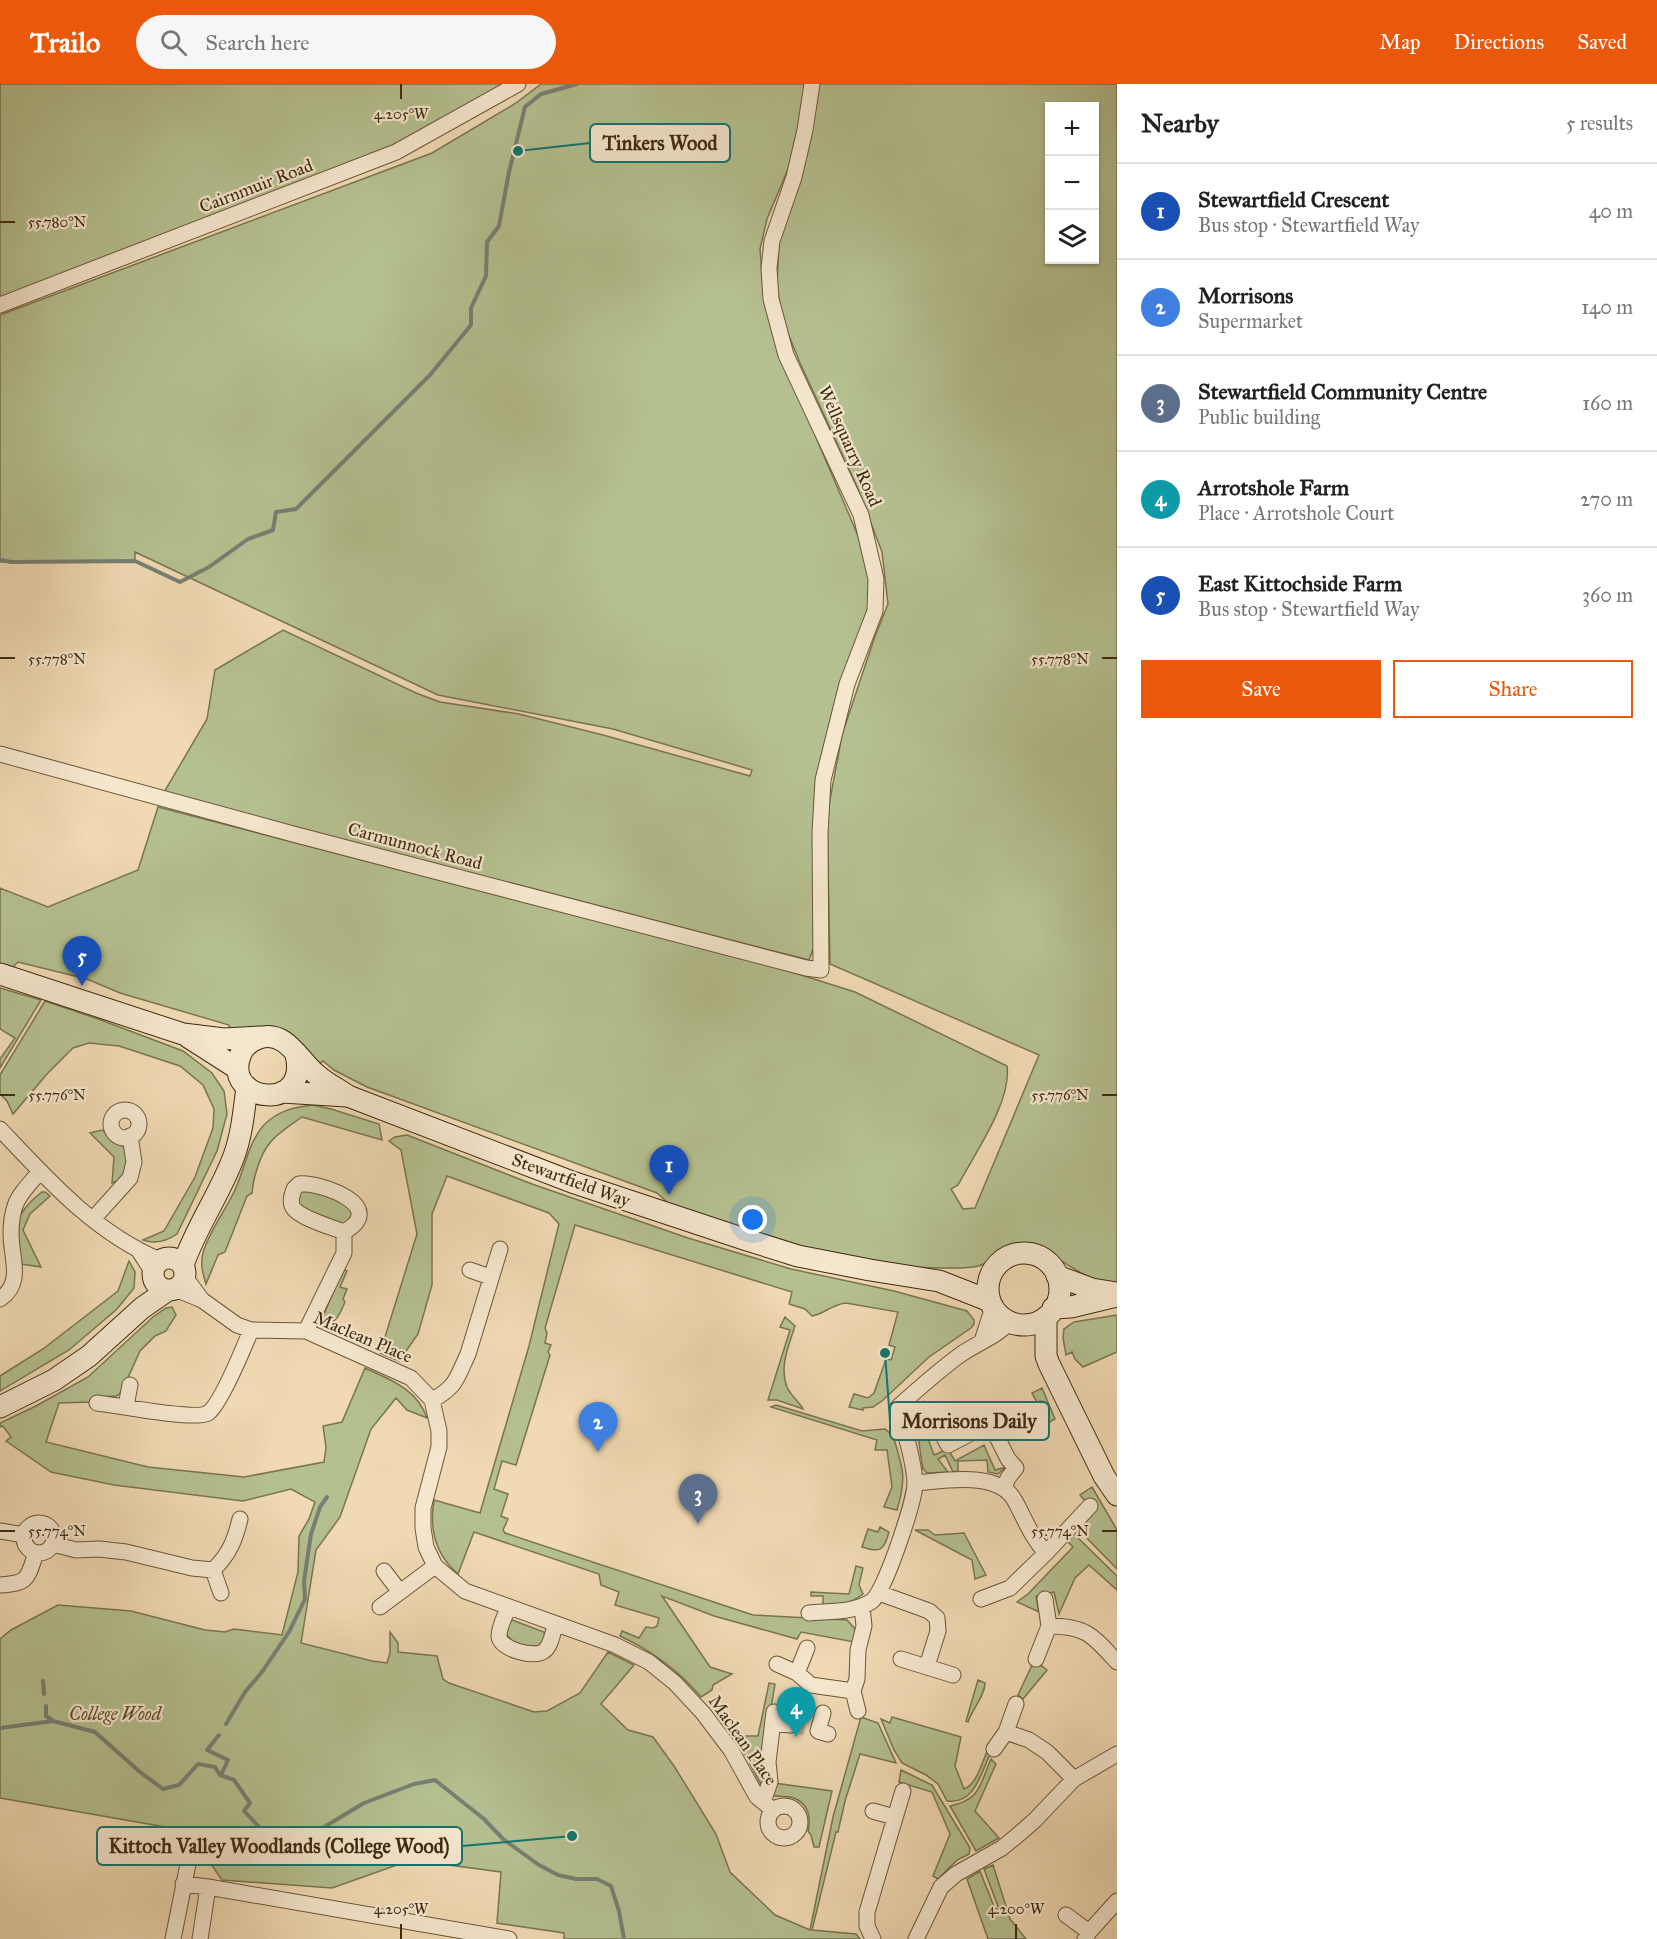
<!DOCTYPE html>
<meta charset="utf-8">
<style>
body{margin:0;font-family:"IM FELL Great Primer",serif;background:#f6f6f6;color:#222}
.controls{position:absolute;right:18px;top:18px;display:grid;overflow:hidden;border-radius:0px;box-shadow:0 2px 4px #0004}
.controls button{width:54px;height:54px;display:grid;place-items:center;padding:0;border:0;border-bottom:2px solid #e0e0e0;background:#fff;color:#222;font:30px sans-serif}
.you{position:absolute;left:753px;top:1136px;width:21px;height:21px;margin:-15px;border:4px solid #fff;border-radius:50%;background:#1a73e8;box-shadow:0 0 0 9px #1a73e833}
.badge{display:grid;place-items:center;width:39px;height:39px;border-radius:50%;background:#ea580c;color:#fff;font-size:20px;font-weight:700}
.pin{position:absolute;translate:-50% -50px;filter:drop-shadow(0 2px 3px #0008)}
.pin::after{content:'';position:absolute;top:32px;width:21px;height:18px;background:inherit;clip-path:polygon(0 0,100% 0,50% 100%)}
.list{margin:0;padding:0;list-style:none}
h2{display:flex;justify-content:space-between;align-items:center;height:78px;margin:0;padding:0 24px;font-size:26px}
h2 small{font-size:20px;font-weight:400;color:#767676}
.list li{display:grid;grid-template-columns:39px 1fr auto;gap:18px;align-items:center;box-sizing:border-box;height:96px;padding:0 24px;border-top:2px solid #e0e0e0}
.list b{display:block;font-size:22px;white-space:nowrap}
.list p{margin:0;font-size:20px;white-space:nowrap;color:#767676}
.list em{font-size:20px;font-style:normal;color:#767676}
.actions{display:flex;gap:12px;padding:18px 24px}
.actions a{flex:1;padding:14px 0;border:2px solid #ea580c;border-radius:0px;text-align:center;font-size:21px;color:#ea580c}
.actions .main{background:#ea580c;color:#fff}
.icon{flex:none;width:33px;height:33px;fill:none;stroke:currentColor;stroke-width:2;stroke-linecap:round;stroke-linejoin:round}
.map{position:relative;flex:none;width:1117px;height:1855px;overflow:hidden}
header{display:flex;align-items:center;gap:36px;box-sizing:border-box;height:84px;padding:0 30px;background:#ea580c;color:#fff}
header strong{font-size:28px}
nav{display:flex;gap:33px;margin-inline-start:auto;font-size:21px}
.search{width:420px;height:54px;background:#f6f6f6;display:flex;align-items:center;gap:15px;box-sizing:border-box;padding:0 21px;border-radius:33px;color:#767676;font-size:22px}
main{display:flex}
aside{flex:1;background:#fff}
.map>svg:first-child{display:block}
.green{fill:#b5c090;stroke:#797550;stroke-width:1.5;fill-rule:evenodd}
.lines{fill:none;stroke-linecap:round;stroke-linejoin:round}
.stream{stroke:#787f74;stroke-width:4}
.street-tunnel{stroke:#ccb692;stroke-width:15;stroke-dasharray:15 8;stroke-linecap:butt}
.street-casing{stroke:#6a5638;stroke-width:17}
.secondary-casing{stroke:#3d2a0f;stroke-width:23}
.street{stroke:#f5e6ce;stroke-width:15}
.secondary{stroke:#f5e6ce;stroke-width:21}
.ticks{fill:none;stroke:#3d2a0f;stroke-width:2}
.labels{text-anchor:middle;stroke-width:4.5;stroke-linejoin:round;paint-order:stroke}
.street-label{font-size:18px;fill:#3d2a0f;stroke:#f5e6ce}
.park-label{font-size:18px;font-style:italic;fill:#554829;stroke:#f5e6ce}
.ticks-label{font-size:15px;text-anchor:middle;fill:#3d2a0f;stroke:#f5e6ce;stroke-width:4.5;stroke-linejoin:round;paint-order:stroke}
.leader{fill:none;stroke:#0f766e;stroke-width:2}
.callout-dot{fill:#0f766e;stroke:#f5e6ce;stroke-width:2}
.callout{fill:#f5e6ce;stroke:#0f766e;stroke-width:2}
.callout-label{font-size:20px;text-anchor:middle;font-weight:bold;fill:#3d2a0f}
</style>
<header>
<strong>Trailo</strong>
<div class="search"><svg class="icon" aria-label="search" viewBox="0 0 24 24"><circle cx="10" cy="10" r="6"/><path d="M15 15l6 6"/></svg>Search here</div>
<nav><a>Map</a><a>Directions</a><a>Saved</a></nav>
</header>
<main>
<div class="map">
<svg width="1117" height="1855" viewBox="0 0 1117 1855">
<rect width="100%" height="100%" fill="#f0d9b3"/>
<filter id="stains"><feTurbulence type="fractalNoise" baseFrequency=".00333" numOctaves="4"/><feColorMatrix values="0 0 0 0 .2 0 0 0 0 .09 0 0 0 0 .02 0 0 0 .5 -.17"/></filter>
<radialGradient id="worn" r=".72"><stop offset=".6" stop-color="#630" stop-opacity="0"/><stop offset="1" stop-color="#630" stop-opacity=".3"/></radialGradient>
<path class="green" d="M 0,0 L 518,0 L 448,43 L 0,214 Z
M 541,0 L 806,0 L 796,66 L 767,135 L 760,165 L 764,217 L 781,271 L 867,473 L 872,510 L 823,673 L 815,860 L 809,876 L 163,710 L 207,635 L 215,586 L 283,546 L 416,609 L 440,618 L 519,630 L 603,651 L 750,692 L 752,686 L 613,645 L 438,611 L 135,468 L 135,477 L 0,478 L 0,231 L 432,69 L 516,19 Z
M 816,0 L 1117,0 L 1117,1201 C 1081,1198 1061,1169 1030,1164 C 1012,1161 995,1177 978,1182 C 967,1185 950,1184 937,1184 C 843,1182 754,1149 665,1123 L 666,1117 L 657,1109 L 367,1003 L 334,986 L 323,977 L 317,982 C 284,936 285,940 231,948 L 229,941 L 120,909 L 87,895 L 18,878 L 12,884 L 0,880 L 0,804 L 48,823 L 138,786 L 158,723 L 782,885 L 855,908 L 1007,982 C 1012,1017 975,1069 958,1101 L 951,1105 L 963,1125 L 975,1124 L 1039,971 L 830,880 L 827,732 L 842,651 L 874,555 L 888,520 L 882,468 L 857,403 L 800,279 L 781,232 L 777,198 L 779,159 ZM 1050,22 L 1094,22 L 1094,176 L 1050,176 Z
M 0,904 L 41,916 L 0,984 L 0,975 L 15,954 L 0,945 Z
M 45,917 L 101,936 L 183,967 L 212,989 L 224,1007 L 227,1030 L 217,1067 L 177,1150 C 167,1157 155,1160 143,1156 L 164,1147 L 195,1093 L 213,1044 L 214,1025 L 203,1001 L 180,982 L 119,962 L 89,959 L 73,964 L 47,990 L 13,1030 L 7,1017 L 0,1010 L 0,991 Z
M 313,1021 L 331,1025 L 379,1040 L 382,1056 L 302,1033 C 291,1041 277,1049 269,1060 C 260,1071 253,1095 252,1109 L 247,1112 L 225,1168 L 218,1171 L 206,1200 C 203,1190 200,1180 203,1169 C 208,1150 224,1128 233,1110 C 244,1089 247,1061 263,1042 C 277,1027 294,1023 313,1021 Z
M 102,1046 C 128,1066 131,1061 124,1094 L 112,1099 L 114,1073 L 90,1049 Z
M 407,1051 L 532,1100 L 688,1154 L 791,1185 L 894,1207 L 967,1227 L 974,1236 L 974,1240 L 971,1244 L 929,1273 L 882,1317 L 873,1323 L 863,1324 L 863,1326 L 849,1323 L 854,1310 L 868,1314 L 874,1309 L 886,1275 L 891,1276 L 895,1263 L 889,1261 L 898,1228 L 846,1219 C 833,1220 824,1230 812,1232 L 805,1225 L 789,1220 L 792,1208 L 575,1141 L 545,1244 L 547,1249 L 545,1259 L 551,1261 L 548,1268 L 550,1271 L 516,1381 L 502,1377 L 494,1405 L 508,1410 L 501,1432 L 508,1435 L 503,1446 L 505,1449 L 753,1531 L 847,1536 L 857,1547 L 854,1558 L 801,1548 L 797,1555 L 714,1532 L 662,1512 L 710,1583 L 732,1590 L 713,1601 L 712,1606 L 701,1613 C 679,1587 652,1567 620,1552 L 622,1547 L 639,1554 L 646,1543 L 653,1544 L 657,1542 L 659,1534 L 615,1521 L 619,1508 L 601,1501 L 599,1490 L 474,1448 L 458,1490 C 436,1471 429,1445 434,1416 L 480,1429 L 529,1262 L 559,1140 L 549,1129 L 447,1092 L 432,1130 L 432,1201 L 418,1250 L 399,1277 L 380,1269 L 417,1150 L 401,1066 L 389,1057 L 395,1053 Z
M 310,1104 L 349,1122 L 352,1125 L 352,1135 L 343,1140 L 302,1124 L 298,1119 L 299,1109 Z
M 42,1108 L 45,1108 L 50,1112 L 30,1130 L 23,1146 L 41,1183 L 21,1180 C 19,1170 15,1157 15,1147 C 16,1132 30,1117 42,1108 Z
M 129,1177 L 135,1188 L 134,1204 L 117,1225 L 69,1266 L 0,1307 L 0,1292 L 43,1265 L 118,1207 Z
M 343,1185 L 347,1187 L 340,1203 L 347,1205 L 343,1215 L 345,1218 C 339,1232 337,1238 323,1242 L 321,1237 Z
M 172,1223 L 176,1231 L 166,1247 L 155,1252 L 140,1267 L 122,1307 L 117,1312 L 97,1313 L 91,1318 L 59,1319 L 46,1358 L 148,1383 L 244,1393 L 324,1378 L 326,1363 L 323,1342 L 342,1338 L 365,1284 C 391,1296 417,1305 427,1334 L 407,1326 L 396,1314 L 371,1345 L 340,1433 L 316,1466 L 301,1559 L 372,1577 L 387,1579 L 390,1569 L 390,1548 L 398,1559 L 398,1568 L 437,1572 L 443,1595 L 449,1599 L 534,1628 L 547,1627 L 580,1609 L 608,1568 L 634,1581 L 601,1620 L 628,1646 L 653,1653 L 674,1682 L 716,1750 L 730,1788 L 775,1831 L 810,1846 L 833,1733 L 861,1633 L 878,1639 L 896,1679 L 860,1670 L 845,1717 L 838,1748 L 836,1748 L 812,1846 L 856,1850 L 860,1855 L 564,1855 L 564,1849 L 497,1839 L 501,1788 L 411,1776 L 332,1804 L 222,1796 L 188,1747 L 0,1714 L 0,1555 L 11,1546 L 58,1521 L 131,1527 L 205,1546 L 225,1548 L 234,1545 L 282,1551 L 298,1488 L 299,1452 L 309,1435 L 315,1418 L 291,1405 L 243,1417 L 114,1401 L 51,1388 L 6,1357 L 11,1353 L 3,1342 L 0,1343 L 0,1339 L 36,1322 L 88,1293 L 153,1233 L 166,1224 Z
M 1117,1231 L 1117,1268 L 1083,1283 L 1075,1275 L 1072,1268 L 1066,1271 L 1063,1254 L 1064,1245 L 1074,1238 Z
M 785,1233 L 795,1242 C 789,1261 779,1283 787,1303 C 791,1312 800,1319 803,1325 L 777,1316 L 768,1316 L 790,1246 L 780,1243 Z
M 1042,1304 L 1055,1335 L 1048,1339 L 1032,1309 Z
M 924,1318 L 930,1336 L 923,1341 L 934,1371 L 948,1365 L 955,1377 L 984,1361 L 995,1386 L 1006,1383 L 998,1390 L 988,1388 L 987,1376 L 958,1377 L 958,1387 L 953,1388 L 945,1371 L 938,1375 L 948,1388 L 927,1389 L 923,1385 C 919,1362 915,1341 924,1318 Z
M 776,1321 L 862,1347 L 885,1345 L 893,1352 C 903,1385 907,1392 897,1426 L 884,1423 L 892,1403 L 887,1366 L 875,1366 L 877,1356 L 771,1323 Z
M 1092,1403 L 1117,1446 L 1117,1485 L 1079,1446 L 1086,1418 L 1080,1411 Z
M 880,1443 L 889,1448 C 884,1467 880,1469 862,1463 L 868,1445 L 878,1448 Z
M 915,1446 L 928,1446 L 935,1451 L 964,1449 L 986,1491 L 975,1495 L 972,1476 Z
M 1073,1449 L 1117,1492 L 1117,1506 L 1089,1481 L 1075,1494 L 1059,1530 L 1054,1508 L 1036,1512 L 1039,1528 L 1017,1518 L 1028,1510 L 1073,1463 L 1066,1456 Z
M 856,1482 L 863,1484 L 859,1501 L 863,1510 C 850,1520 839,1521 823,1522 L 823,1512 L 811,1512 L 811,1508 L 849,1510 Z
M 512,1536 L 544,1548 L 545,1553 L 540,1562 C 528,1563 513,1561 506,1550 L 509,1539 Z
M 1032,1581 L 1042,1582 L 1047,1586 L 1023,1615 L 1018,1611 Z
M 978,1596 L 985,1599 C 985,1612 972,1625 968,1638 L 966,1637 Z
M 769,1599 L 775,1600 L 763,1671 L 763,1704 L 744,1669 L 735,1659 L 746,1652 L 758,1652 Z
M 892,1633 L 961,1653 L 955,1682 L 964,1705 C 977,1700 981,1680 987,1668 L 990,1670 C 981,1690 974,1721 947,1717 L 938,1700 L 926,1691 L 902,1679 L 894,1666 L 881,1635 L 890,1639 Z
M 991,1675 L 996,1680 L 975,1727 L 999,1754 L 976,1767 L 950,1722 C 981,1715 979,1702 991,1675 Z
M 901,1686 L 932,1701 L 970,1764 L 969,1770 L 957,1776 L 938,1795 L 933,1792 L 950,1750 L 932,1708 L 899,1698 Z
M 774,1699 L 832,1707 L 819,1763 L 814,1763 L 811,1751 L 808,1747 C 811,1734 809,1720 794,1714 C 786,1711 777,1714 769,1710 Z
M 993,1781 L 1010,1835 L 1026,1855 L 988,1855 L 967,1795 L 980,1787 L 995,1825 L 999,1825 L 984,1785 Z"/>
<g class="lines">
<path class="stream" d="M 0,476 L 11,478 L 135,477 L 180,498 L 209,483 L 248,455 L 273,446 L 276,428 L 296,425 L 430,291 L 471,241 L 471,224 L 486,192 L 487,158 L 499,142 L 509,88 L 525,23 L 541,10 L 577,0
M 43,1597 L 44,1610
M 46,1622 L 46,1632 L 52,1636
M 226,1640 L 245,1608 L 262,1588 L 289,1548 L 305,1515 L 304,1497 L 311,1450 L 320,1423 L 327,1413
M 0,1644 L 53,1637 L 95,1648 L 140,1688 L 163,1705 L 179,1701 L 198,1680 L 215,1683 L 220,1691 L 234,1696 L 250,1719 L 244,1727 L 261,1745 L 269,1764 L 291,1763 L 364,1719 L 414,1700 L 435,1696 L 484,1735 L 503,1755 L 539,1781 L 558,1791 L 576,1795 L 597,1795 L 611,1802 L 619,1827 L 624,1855
M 219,1651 L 207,1666 L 228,1676 L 221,1691"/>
<path class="street-tunnel" d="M 790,1641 L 806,1644"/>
<g class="street-casing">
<path id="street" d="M 0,221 L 396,68 L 518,0
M 0,670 L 293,750 L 806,884 L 821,886 L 820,749 L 823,696 L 847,600 L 875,527 L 876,495 L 861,431 L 786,271 L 771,215 L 769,184 L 772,157 L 794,93 L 805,46 L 812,0
M111 1040a14 14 0 1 1 28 0a14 14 0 1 1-28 0Z
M 0,1045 C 47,1095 95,1149 160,1176
M 93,1135 L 130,1094 L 134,1078 L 130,1052
M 139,1167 L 152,1187
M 470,1186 L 490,1193
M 185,1193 L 202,1216
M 175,1205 L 202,1216 L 237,1241 L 251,1246 L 306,1247 L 411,1294 L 432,1316 L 439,1347 L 439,1363 L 423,1424 L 423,1444 L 426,1463 L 435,1482 L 465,1507 L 615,1561 L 649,1578 L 675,1599 L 703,1629 L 731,1666 L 757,1713 L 773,1726
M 0,1215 C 24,1199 11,1174 11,1150 C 11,1141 12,1131 15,1122 C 19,1109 32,1098 40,1087
M 306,1247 L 344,1169 L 344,1148 C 331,1143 303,1135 294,1125 C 289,1119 292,1111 294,1105 L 299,1100 C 322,1098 389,1123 344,1148
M 982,1257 L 993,1223
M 432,1316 C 457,1303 457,1293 468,1270 L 500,1165
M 97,1319 C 116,1321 195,1337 208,1329 C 221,1320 244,1263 251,1246
M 126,1322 L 130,1301
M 936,1338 L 948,1361 L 990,1339 L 1008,1375 L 1016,1384 L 1008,1394 L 1004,1404
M 994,1348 L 1041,1325
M 915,1399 C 943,1397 999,1386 1015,1417 C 1025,1435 1031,1453 1046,1469 L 1090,1422
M24 1454a15 15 0 1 1 30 0a15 15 0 1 1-30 0Z
M 0,1447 L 24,1451
M 53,1460 L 76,1466 L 99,1465 L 126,1468 L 192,1484 L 213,1486 C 229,1471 235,1456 240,1435
M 213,1486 L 221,1509
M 384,1487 L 400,1508
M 0,1501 C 29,1499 27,1495 36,1469
M 879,1509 L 929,1527 L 937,1534 L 938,1547 L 927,1582
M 981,1515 L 1010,1504 L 1046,1469
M 1045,1515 L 1049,1542
M 380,1523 L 435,1482
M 508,1524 C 505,1532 499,1543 499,1552 C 499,1565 535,1575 544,1567 C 551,1562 553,1548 555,1541
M 809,1529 C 829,1527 855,1529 872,1517 C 885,1507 914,1419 915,1400 C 915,1380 904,1344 898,1323 C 918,1305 938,1287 960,1271 C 977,1259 996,1253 1010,1238
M 901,1575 L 953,1591
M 1036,1575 L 1049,1542 C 1087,1542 1093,1552 1117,1578
M 777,1580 L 797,1589 L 811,1601 L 853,1607
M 797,1589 L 807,1564
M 858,1627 L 853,1607 L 857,1595 L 858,1566 L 864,1542 L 862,1522
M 823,1629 L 818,1647 L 828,1650
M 773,1639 L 790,1641
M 1006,1648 L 1029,1656 L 1047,1668 L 1074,1695
M 994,1665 L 1006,1648 L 1016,1620
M 763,1718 L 770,1698 L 768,1678 L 774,1628
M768 1738a16 16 0 1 1 32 0a16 16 0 1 1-32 0Z
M 873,1727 L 894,1733
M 183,1800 L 208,1803 L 509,1855
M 1066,1831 L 1089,1848
M 173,1855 L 188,1780
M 200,1855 L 208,1803
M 873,1855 L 867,1842 L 867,1828 L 903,1707
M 916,1855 L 941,1803 L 956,1790 L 1002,1764 L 1019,1750 L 1035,1736 L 1074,1695 L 1117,1670
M 1085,1855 L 1089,1848 L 1117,1817"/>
</g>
<g class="secondary-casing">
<path id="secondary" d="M 0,890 L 183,950 L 224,955 L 259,953
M 188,953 L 238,985
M 296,971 C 310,1029 223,1019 240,972 C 243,963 250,957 259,954 C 286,945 299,977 317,991 C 326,999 338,1005 348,1012 L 572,1098 L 744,1155 L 798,1172 L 870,1186 L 939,1197 L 990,1217
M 282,1008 L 347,1012
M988 1205a36 36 0 1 1 72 0a36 36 0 1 1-72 0Z
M153 1190a16 16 0 1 1 32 0a16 16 0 1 1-32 0Z
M 183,1181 C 196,1143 220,1110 234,1072 C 242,1050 244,1026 247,1003
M 1057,1192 L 1092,1205 L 1116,1209
M 1053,1224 L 1071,1223 L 1117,1212
M 1046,1233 L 1046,1272 L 1049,1280 L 1104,1392 L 1117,1411
M 0,1323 L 54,1296 L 89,1272 L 142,1224 L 168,1206"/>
</g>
<use href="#street" class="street"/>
<use href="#secondary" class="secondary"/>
</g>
<path class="ticks" d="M 401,0 L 401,15M 0,138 L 15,138M 0,574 L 15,574M 1102,574 L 1117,574M 0,1011 L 15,1011M 1102,1011 L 1117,1011M 0,1447 L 15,1447M 1102,1447 L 1117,1447M 401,1840 L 401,1855M 1016,1840 L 1016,1855"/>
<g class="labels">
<g class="street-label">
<text transform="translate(256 102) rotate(-21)" y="6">Cairnmuir Road</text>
<text transform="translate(850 362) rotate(66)" y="6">Wellsquarry Road</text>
<text transform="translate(415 762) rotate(15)" y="6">Carmunnock Road</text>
<text transform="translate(571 1096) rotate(20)" y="6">Stewartfield Way</text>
<text transform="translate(363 1253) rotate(23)" y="6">Maclean Place</text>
<text transform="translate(743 1656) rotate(55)" y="6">Maclean Place</text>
</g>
<g class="park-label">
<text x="115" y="1636">College Wood</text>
</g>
</g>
<g class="ticks-label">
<text x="401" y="35">4.205°W</text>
<text x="57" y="143">55.780°N</text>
<text x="57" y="580">55.778°N</text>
<text x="1060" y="580">55.778°N</text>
<text x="57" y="1016">55.776°N</text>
<text x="1060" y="1016">55.776°N</text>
<text x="57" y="1452">55.774°N</text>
<text x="1060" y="1452">55.774°N</text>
<text x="401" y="1830">4.205°W</text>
<text x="1016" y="1830">4.200°W</text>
</g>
<path class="leader" d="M518 67L590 59M885 1269L890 1337M572 1752L462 1762"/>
<g class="callout-dot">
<circle cx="518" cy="67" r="6"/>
<circle cx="885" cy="1269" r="6"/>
<circle cx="572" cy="1752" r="6"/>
</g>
<g class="callout">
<rect x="590" y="40" width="140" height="38" rx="6"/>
<rect x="890" y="1318" width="159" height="38" rx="6"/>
<rect x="97" y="1743" width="365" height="38" rx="6"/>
</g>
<g class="callout-label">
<text x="660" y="66">Tinkers Wood</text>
<text x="969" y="1344">Morrisons Daily</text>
<text x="279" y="1769">Kittoch Valley Woodlands (College Wood)</text>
</g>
<rect width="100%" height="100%" filter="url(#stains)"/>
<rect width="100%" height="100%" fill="url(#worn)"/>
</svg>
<div class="controls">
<button>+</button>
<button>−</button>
<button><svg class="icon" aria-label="layers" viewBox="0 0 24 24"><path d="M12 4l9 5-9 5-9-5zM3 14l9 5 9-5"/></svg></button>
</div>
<div class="you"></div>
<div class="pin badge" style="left:669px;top:1111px;background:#1a4fb4">1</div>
<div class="pin badge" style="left:598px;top:1368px;background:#3f7fe0">2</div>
<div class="pin badge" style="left:698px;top:1440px;background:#5c6f8a">3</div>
<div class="pin badge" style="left:796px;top:1653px;background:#0f9aa8">4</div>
<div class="pin badge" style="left:82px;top:902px;background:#1a4fb4">5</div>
</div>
<aside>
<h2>Nearby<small>5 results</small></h2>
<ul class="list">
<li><span class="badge" style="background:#1a4fb4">1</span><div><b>Stewartfield Crescent</b><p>Bus stop · Stewartfield Way</p></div><em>40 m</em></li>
<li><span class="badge" style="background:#3f7fe0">2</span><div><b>Morrisons</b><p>Supermarket</p></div><em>140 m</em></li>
<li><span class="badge" style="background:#5c6f8a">3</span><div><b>Stewartfield Community Centre</b><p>Public building</p></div><em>160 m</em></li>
<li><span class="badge" style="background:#0f9aa8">4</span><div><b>Arrotshole Farm</b><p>Place · Arrotshole Court</p></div><em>270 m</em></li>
<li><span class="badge" style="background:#1a4fb4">5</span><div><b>East Kittochside Farm</b><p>Bus stop · Stewartfield Way</p></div><em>360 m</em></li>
</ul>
<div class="actions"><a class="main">Save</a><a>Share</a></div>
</aside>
</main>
